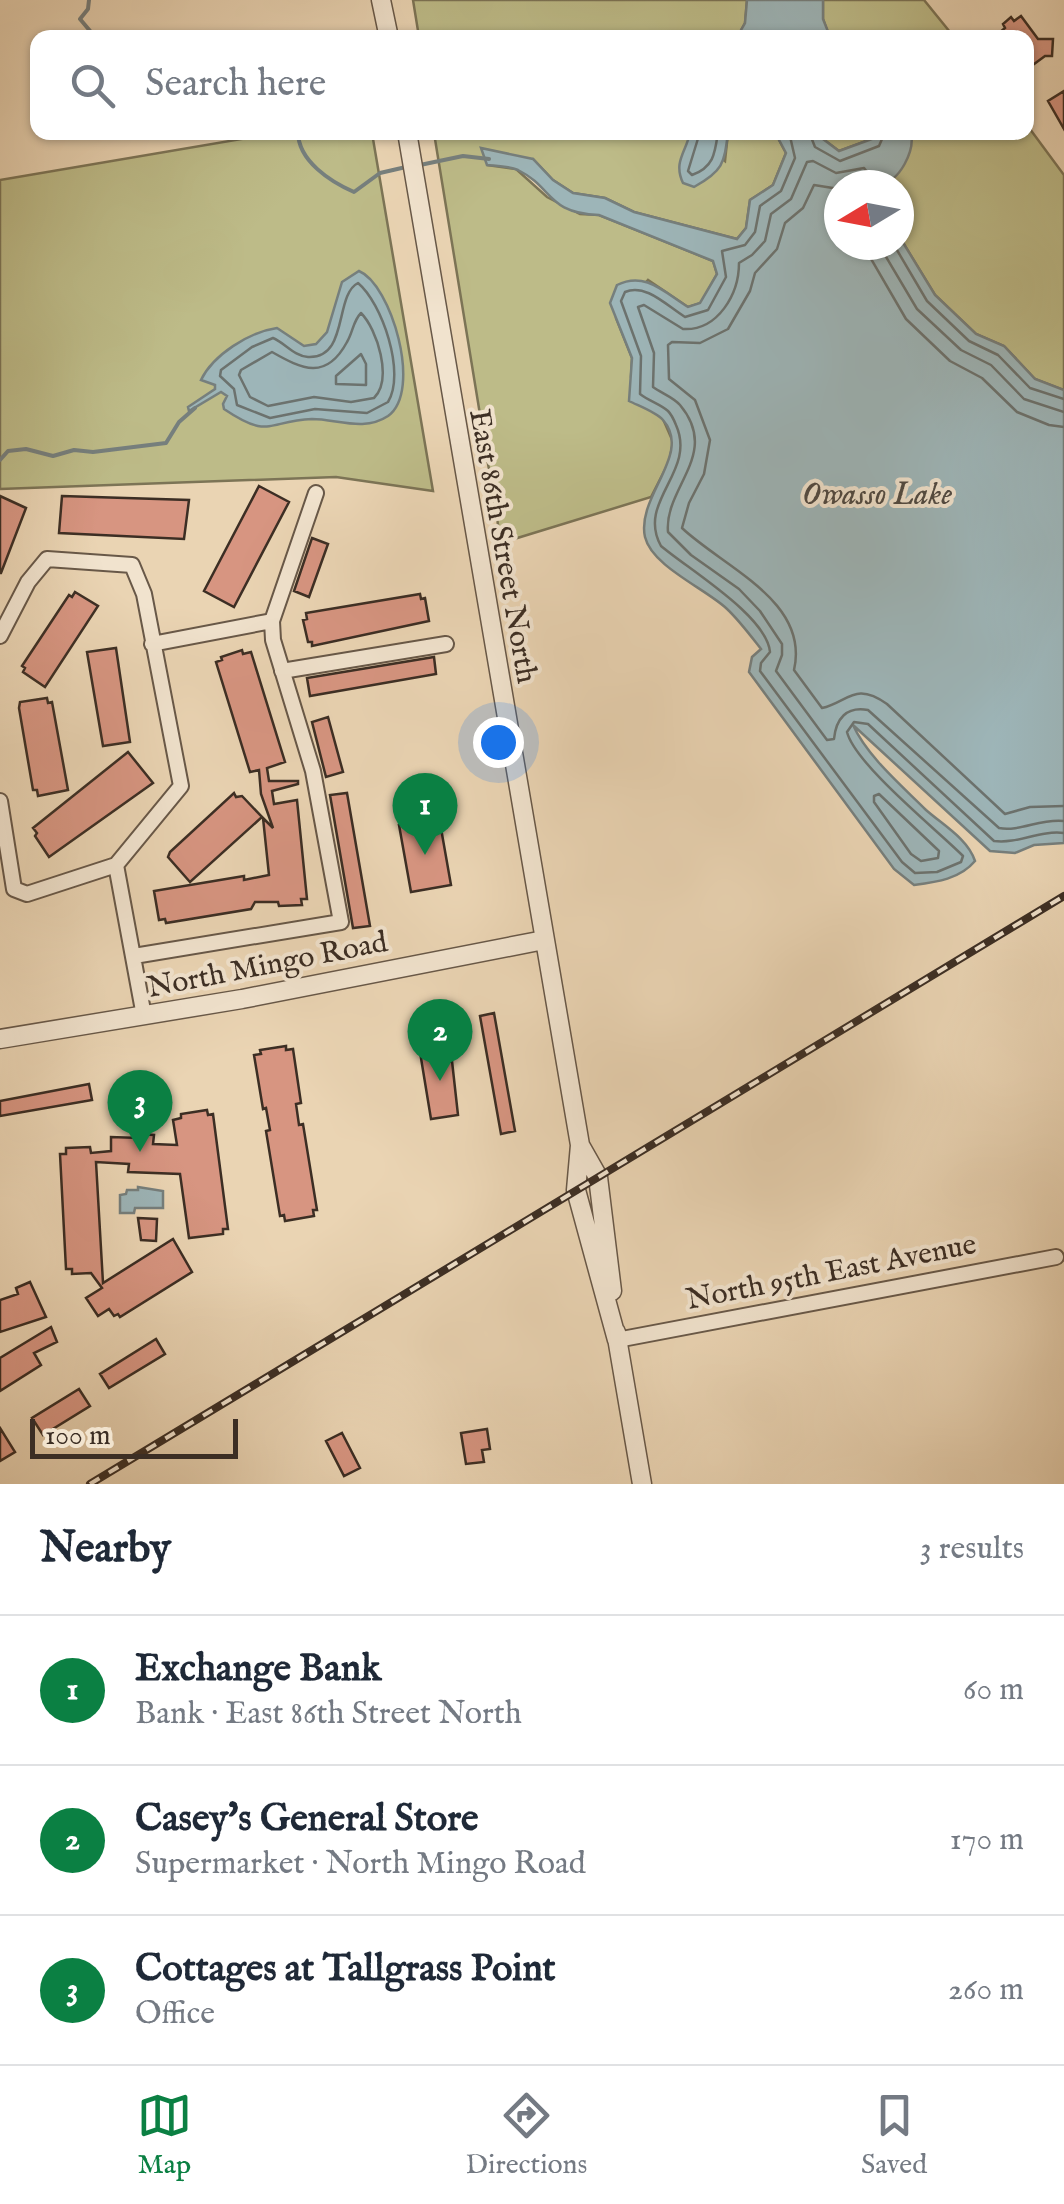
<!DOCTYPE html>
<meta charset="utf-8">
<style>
body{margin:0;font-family:"IM FELL English",serif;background:#f2f2f3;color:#1f2937}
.compass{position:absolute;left:824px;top:170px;width:90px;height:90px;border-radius:50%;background:#fff;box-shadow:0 2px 8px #0004;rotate:260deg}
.scale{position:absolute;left:30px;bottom:25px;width:208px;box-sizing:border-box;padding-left:10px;border:5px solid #3c2e24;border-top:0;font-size:28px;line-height:35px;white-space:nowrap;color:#3c2e24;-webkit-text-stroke:8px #f1e3ce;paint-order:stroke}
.you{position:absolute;left:498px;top:742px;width:35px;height:35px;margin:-25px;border:8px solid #fff;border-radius:50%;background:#1a73e8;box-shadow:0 0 0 15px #1a73e833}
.badge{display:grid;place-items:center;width:65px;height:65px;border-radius:50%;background:#0b8043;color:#fff;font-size:32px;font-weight:700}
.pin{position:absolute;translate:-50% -82px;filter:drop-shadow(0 2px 5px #0008)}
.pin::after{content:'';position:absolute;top:52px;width:35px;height:30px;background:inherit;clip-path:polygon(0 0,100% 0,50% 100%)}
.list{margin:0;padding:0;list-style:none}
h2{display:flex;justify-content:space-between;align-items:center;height:130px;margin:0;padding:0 40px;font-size:42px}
h2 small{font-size:32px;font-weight:400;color:#747a83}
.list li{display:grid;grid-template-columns:65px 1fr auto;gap:30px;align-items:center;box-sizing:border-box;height:150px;padding:0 40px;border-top:2px solid #e0e1e3}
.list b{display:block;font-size:38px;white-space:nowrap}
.list p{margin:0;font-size:32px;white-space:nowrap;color:#747a83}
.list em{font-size:32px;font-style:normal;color:#747a83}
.icon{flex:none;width:55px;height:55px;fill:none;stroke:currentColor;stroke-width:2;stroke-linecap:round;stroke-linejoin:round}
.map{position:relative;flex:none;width:1064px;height:1484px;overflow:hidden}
.search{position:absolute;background:#fff;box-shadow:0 2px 8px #0004;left:30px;right:30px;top:30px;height:110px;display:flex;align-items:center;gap:25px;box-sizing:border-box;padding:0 35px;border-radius:20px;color:#747a83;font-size:38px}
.sheet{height:580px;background:#fff}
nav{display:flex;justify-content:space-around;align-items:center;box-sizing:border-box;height:140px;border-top:2px solid #e0e1e3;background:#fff;font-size:28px;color:#747a83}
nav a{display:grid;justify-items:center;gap:5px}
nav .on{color:#0b8043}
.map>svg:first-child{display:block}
.green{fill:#bdbb88;stroke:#7c7456;stroke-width:2.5}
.water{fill:#9db5b8;stroke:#767f7d;stroke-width:2.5}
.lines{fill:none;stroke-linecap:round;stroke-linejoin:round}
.shore{stroke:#6c726e;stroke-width:2.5}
.stream{stroke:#767f7d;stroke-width:4}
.building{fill:#d79581;stroke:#3c2e24;stroke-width:2.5}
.minor-casing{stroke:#685848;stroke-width:18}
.tertiary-casing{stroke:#685848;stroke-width:21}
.minor{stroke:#f1e3ce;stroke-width:14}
.tertiary{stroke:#f1e3ce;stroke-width:18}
.rail-casing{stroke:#3c2e24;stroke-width:8}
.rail{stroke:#f1e3ce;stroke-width:4;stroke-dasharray:11;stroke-linecap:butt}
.labels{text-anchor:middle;stroke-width:8;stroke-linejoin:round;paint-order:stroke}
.street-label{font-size:30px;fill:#3c2e24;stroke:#f1e3ce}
.water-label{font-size:32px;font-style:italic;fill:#4f4942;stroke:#f1e3ce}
</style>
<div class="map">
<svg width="1064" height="1484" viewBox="0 0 1064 1484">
<rect width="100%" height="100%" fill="#ead4b3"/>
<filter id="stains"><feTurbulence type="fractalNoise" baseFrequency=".002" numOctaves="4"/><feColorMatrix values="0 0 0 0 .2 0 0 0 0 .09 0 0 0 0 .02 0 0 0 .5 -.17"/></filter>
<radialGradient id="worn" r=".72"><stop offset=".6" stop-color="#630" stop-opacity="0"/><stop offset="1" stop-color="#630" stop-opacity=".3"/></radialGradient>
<path class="green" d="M 413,0 L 747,0 L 745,23 L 737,38 L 419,37 Z
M 823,0 L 924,0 L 954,37 L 826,37 L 828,33 L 823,19 Z
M 1027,125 L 1064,175 L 1064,390 L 1035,379 L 1004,346 L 976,334 L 935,295 L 899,236 L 899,185 L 884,185 C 898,173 913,152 911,133 L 1026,132 Z
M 276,133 L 372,133 L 433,491 L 336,477 L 0,489 L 0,180 Z
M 434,133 L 690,133 L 725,161 L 728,133 L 780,133 L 778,138 L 786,153 L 773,185 L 750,200 L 746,228 L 737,239 L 634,212 L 605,198 L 573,193 L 553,180 L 533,159 L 487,165 L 516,169 L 547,197 L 580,214 L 599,215 L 713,261 L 717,274 L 701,303 L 688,307 L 648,280 L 616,318 L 632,358 L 631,377 L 663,419 L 673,442 L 669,462 L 651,497 L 501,543 Z
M 815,133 L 888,133 L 839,151 Z"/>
<path class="water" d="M 747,0 L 823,0 L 823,19 L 829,34 L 826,38 L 737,37 L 745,23 Z
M 690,133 L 728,133 C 724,164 723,171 694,187 L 683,183 C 673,162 686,152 690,133 Z
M 780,133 L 815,133 L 839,151 L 888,133 L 911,133 C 915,151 900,181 880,185 C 868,188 852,185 839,185 L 839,245 L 899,245 L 899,236 L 935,295 L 976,334 L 1004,346 L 1035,379 L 1064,390 L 1064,843 L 1034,845 L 1015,853 L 990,851 L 853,725 C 867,756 901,785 926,810 C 943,825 968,839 975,861 C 960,879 937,882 914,885 L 894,869 L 749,672 L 752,657 L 761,649 C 750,635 739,620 726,608 C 704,588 652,566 645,537 C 636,496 693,454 663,420 C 656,412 639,406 629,401 L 632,358 L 610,303 L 617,285 C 645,271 664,292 688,307 L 700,303 L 717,274 L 713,261 L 599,215 C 546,213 554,188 518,170 C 509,166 497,166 487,165 L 481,148 L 533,159 L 553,180 L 573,193 L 605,198 L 634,212 L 737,239 L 746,228 L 750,200 L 773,185 L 786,153 L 778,138 Z
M 359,271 C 391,284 423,391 388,416 C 364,432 337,419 312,419 C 267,421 270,440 224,409 L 223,404 L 227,396 L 221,392 L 189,411 L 188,407 L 215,389 L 215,385 L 201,380 C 213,355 249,332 277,328 L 304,346 L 316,344 L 327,332 L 342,282 Z
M 138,1187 L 163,1191 L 163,1208 L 135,1208 L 134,1213 L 120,1213 L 120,1195 L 126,1194 L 127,1190 L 138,1190 Z"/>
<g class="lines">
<path class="shore" d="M 700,132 L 688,171 L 692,175 C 714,167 715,153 718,132
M 789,132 L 795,158 L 781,191 L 760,206 L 755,232 L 745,245 L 722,251 L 726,277 L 708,310 L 685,317 C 667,306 646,283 625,292 L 621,301 L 641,356 L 640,394 C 649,401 660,404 668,411 C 672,415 674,420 676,425 C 697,472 636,501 661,546 C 688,569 767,616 770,652 L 761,663 L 760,671 L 902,862 L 915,873 L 937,872 L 961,862 L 963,856 C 937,830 855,764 847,732 L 854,722 L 868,724 L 994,841 C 1019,844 1039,830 1064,833
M 809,132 L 815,147 L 840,161 L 879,146 L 885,132
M 866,185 L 867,172 L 864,168 L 836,173 L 813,161 L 807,162 L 791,199 L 771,214 L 765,241 L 752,255 L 739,263 C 739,294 718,331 683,329 L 644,305 L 638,307 L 654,353 L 653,387 C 661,393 673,397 680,405 C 721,454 664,487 668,532 L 691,555 L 739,589 L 760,611 L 782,644 L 782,655 L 776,671 L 827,740 L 834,739 C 836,719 846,706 868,710 L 999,828 C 1020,832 1041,818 1064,821
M 839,189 L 814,185 L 803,208 L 785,223 L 777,249 L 755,273 L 750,291 L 728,329 L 700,343 L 672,342 L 668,345 L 669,379 L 695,400 L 710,440 L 704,474 L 689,503 L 682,528 C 723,567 810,601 794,670 L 822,708 C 848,702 855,681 887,704 L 1005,814 L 1030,807 L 1064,806
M 863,245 L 906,319 L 950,361 L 982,378 L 1017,412 L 1049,425 L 1064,427
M 879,245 L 917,309 L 961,350 L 991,365 L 1024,399 L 1064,412
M 894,245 L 927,301 L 969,341 L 998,355 L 1030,388 L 1064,399
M 358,283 C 382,303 406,373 388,402 L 367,413 L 315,409 L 270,418 L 237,405 L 234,389 L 220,376 L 221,370 L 252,347 L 273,338 C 285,343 294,356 308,357 C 349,359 334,295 358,283 Z
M 361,313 C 377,329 393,379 374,398 L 351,402 L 314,397 L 268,406 L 250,397 L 239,375 L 241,370 L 272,352 C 302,369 326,381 347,342 C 353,332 353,321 361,313 Z
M 361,354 L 366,364 L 366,385 L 336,384 L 336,376 Z
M 879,794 L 939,851 L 938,858 L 921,861 L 911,854 L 874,802 L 874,796 Z"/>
<path class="stream" d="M 89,0 L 88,9 L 80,19 L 96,38
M 298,132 C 298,161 331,182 354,192 L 380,173 L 406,167
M 420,165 L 463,156 L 489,159
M 0,460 L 8,451 L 26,449 L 53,456 L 74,450 L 93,452 L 166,443 L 179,422 L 195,408"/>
</g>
<path class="building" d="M 1021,16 L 1038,39 L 1053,39 L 1052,56 L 1045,56 L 1026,70 L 1026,38 L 993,38 L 1005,28 L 1003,24 L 1011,17 L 1014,21 Z
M 1064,91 L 1064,129 L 1048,101 Z
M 259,486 L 289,502 L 234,607 L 204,591 Z
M 0,496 L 26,508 L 1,573 L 0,573 Z
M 62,496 L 189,500 L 184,539 L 59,533 Z
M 312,538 L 328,544 L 309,597 L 294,591 Z
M 75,592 L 98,606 L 45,687 L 23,672 L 25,668 L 22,666 L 69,595 L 72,597 Z
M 420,594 L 421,599 L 425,598 L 429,621 L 312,646 L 312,642 L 308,642 L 303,620 L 307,619 L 306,613 Z
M 116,648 L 130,742 L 103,746 L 87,652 Z
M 242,650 L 243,654 L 251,652 L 285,762 L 267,768 L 269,781 L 298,781 L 298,784 L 272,791 L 274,804 L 297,800 L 307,899 L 301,899 L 302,905 L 279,906 L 278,902 L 255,902 L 251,909 L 166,923 L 165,919 L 159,920 L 154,891 L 244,876 L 244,880 L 269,875 L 263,818 L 273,828 L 261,794 L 259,770 L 250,772 L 216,662 L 222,660 L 221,657 Z
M 434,657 L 436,674 L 310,696 L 307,678 Z
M 47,698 L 48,703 L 52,702 L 68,790 L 38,796 L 37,790 L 33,790 L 19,708 L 20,702 Z
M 328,717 L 343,772 L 326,777 L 312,722 Z
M 128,752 L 153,783 L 49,857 L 35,836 L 37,833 L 33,828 Z
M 234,793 L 236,797 L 242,796 L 262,817 L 190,882 L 168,857 L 170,852 Z
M 347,793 L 370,926 L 353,928 L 330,795 Z
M 439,817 L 451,885 L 411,892 L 399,825 Z
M 494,1013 L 515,1131 L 501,1134 L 480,1016 Z
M 286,1046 L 286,1050 L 293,1049 L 301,1103 L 296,1104 L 299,1125 L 303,1124 L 317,1210 L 313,1210 L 314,1216 L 285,1221 L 284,1215 L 280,1216 L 266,1131 L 270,1130 L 266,1108 L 263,1109 L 254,1055 L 261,1054 L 260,1050 Z
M 446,1048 L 449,1062 L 452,1061 L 458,1115 L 431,1119 L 420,1052 Z
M 89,1084 L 92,1100 L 0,1116 L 0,1101 Z
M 207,1110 L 208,1115 L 213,1114 L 228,1229 L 223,1229 L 223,1234 L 189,1238 L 180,1174 L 128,1172 L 129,1164 L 96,1162 L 103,1283 L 173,1239 L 192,1272 L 120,1317 L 118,1314 L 114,1316 L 109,1309 L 98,1316 L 86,1298 L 102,1288 L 91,1273 L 72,1274 L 72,1269 L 66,1269 L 60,1154 L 66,1154 L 66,1148 L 90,1147 L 91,1153 L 111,1151 L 111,1137 L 140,1138 L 140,1134 L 154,1135 L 153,1144 L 177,1145 L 173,1120 L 181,1118 L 181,1114 Z
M 138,1218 L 157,1219 L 156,1241 L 141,1240 Z
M 30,1282 L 46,1317 L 0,1332 L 0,1300 L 18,1294 L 16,1288 Z
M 51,1327 L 57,1342 L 34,1353 L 41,1365 L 0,1391 L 0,1358 Z
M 156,1339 L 165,1354 L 109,1388 L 100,1374 Z
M 79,1389 L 90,1406 L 43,1435 L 32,1418 Z
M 0,1428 L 15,1452 L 0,1461 Z
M 487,1429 L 490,1449 L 482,1450 L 484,1462 L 466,1464 L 461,1433 Z
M 342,1433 L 360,1468 L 344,1476 L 326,1441 Z"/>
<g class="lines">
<g class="minor-casing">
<path id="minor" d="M 0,636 L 28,582 L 47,559 L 132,565 L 144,594 L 181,786 L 116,865 L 27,894 L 14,889 L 0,801
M 152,644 L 272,621
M 282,671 L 446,644
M 116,865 L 144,1016
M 134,956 L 341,922 L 313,771 L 273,640 L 272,621 L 316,493
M 617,1340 L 1056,1257"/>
</g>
<g class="tertiary-casing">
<path id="tertiary" d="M 381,0 L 389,38
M 407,132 L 580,1145 L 576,1190 L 617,1340
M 0,1039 L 242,999 L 544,940
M 581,1147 L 598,1177 L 612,1291
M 616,1332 L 642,1484"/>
</g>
<use href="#minor" class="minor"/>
<use href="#tertiary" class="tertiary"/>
<g class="rail-casing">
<path id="rail" d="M 90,1484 L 1064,896"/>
</g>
<use href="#rail" class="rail"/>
</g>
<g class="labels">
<g class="street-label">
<text transform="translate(504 546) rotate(80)" y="10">East 86th Street North</text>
<text transform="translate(267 964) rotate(-11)" y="10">North Mingo Road</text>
<text transform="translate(831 1271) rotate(-11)" y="10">North 95th East Avenue</text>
</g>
<g class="water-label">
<text x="877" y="504">Owasso Lake</text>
</g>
</g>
<rect width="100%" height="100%" filter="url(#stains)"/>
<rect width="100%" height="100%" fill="url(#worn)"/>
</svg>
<svg class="compass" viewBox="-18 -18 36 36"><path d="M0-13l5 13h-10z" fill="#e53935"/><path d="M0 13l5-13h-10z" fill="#747a83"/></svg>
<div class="scale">100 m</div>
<div class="you"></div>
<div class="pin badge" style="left:425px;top:855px">1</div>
<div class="pin badge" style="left:440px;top:1081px">2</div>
<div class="pin badge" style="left:140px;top:1152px">3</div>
<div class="search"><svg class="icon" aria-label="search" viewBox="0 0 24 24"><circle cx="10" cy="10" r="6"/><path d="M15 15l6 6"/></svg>Search here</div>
</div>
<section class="sheet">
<h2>Nearby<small>3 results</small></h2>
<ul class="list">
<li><span class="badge">1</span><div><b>Exchange Bank</b><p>Bank · East 86th Street North</p></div><em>60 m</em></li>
<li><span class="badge">2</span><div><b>Casey's General Store</b><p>Supermarket · North Mingo Road</p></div><em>170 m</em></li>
<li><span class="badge">3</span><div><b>Cottages at Tallgrass Point</b><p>Office</p></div><em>260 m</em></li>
</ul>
</section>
<nav>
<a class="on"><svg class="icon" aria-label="map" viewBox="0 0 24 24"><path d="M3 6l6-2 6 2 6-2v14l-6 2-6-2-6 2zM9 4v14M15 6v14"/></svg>Map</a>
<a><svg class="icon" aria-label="directions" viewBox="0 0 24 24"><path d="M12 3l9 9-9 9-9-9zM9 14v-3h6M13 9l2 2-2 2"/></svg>Directions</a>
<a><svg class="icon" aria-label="saved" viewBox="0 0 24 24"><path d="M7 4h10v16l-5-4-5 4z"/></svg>Saved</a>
</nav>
